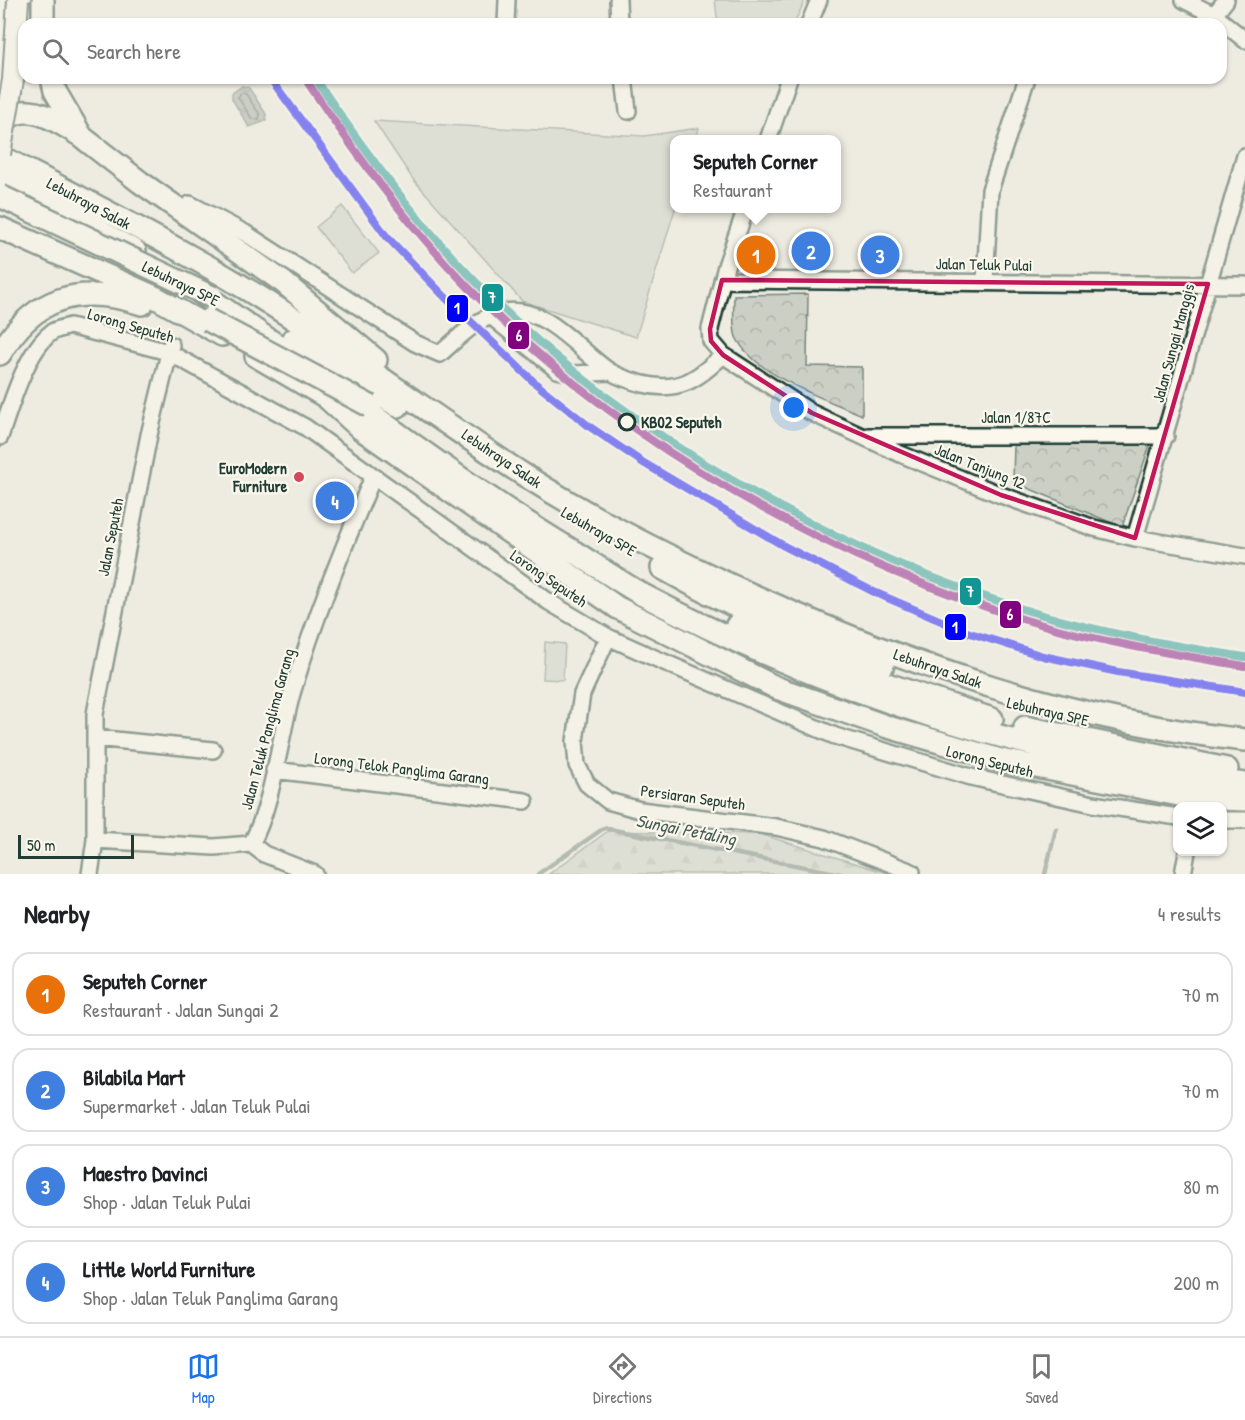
<!DOCTYPE html>
<meta charset="utf-8">
<style>
body{margin:0;font-family:"Patrick Hand",sans-serif;background:#f6f6f6;color:#202124}
.controls{position:absolute;right:18px;bottom:18px;display:grid;overflow:hidden;border-radius:12px;box-shadow:0 2px 4px #0004}
.controls button{width:54px;height:54px;display:grid;place-items:center;padding:0;border:0;border-bottom:2px solid #e0e0e0;background:#fff;color:#202124;font:30px sans-serif}
.scale{position:absolute;left:18px;bottom:15px;width:116px;box-sizing:border-box;padding-left:6px;border:3px solid #1f3d34;border-top:0;font-size:16px;line-height:21px;white-space:nowrap;color:#1f3d34;-webkit-text-stroke:4px #fbf7ec;paint-order:stroke}
.you{position:absolute;left:794px;top:408px;width:21px;height:21px;margin:-15px;border:4px solid #fff;border-radius:50%;background:#1a73e8;box-shadow:0 0 0 9px #1a73e833}
.badge{display:grid;place-items:center;width:39px;height:39px;border-radius:50%;background:#1a73e8;color:#fff;font-size:20px;font-weight:700}
.pin{position:absolute;translate:-50% -50%;border:3px solid #fff;box-shadow:0 2px 6px #0006}
.popup{position:absolute;left:670px;top:135px;width:171px;height:78px;box-sizing:border-box;display:grid;place-content:center;border-radius:12px;background:#fff;filter:drop-shadow(0 2px 4px #0005);font-size:20px;white-space:nowrap;color:#757577}
.popup b{font-size:22px;color:#202124}
.popup::after{content:'';position:absolute;left:50%;top:100%;margin-left:-12px;border:12px solid transparent;border-top-color:#fff}
.list{margin:0;padding:0;list-style:none}
h2{display:flex;justify-content:space-between;align-items:center;height:78px;margin:0;padding:0 24px;font-size:26px}
h2 small{font-size:20px;font-weight:400;color:#757577}
.list li{display:grid;grid-template-columns:39px 1fr auto;gap:18px;align-items:center;box-sizing:border-box;height:84px;margin:0 12px 12px;padding:0 12px;border:2px solid #e0e0e0;border-radius:18px}
.list b{display:block;font-size:22px;white-space:nowrap}
.list p{margin:0;font-size:20px;white-space:nowrap;color:#757577}
.list em{font-size:20px;font-style:normal;color:#757577}
.icon{flex:none;width:33px;height:33px;fill:none;stroke:currentColor;stroke-width:2;stroke-linecap:round;stroke-linejoin:round}
.map{position:relative;flex:none;width:1245px;height:874px;overflow:hidden}
.search{position:absolute;background:#fff;box-shadow:0 2px 4px #0004;left:18px;right:18px;top:18px;height:66px;display:flex;align-items:center;gap:15px;box-sizing:border-box;padding:0 21px;border-radius:18px;color:#757577;font-size:22px}
.sheet{height:462px;background:#fff}
nav{display:flex;justify-content:space-around;align-items:center;box-sizing:border-box;height:84px;border-top:2px solid #e0e0e0;background:#fff;font-size:16px;color:#757577}
nav a{display:grid;justify-items:center;gap:3px}
nav .on{color:#1a73e8}
.map>svg:first-child{display:block}
.green{fill:#cbcfc4;stroke:#75867c;stroke-width:1.5}
.forest{fill:url(#forest-firs);stroke:#75867c;stroke-width:1.5}
.park{fill:url(#park-crowns);stroke:#75867c;stroke-width:1.5}
.water{fill:url(#water-ripples);stroke:#6c7d74;stroke-width:1.5}
.lines{fill:none;stroke-linecap:round;stroke-linejoin:round}
.shore{stroke:#52685f;stroke-width:1.5}
.stream{stroke:#6c7d74;stroke-width:4.5}
.minor-casing{stroke:#1f3d34;stroke-width:20}
.major-casing{stroke:#1f3d34;stroke-width:24}
.highway-casing{stroke:#1f3d34;stroke-width:26}
.minor{stroke:#fbf7ec;stroke-width:15}
.major{stroke:#fbf7ec;stroke-width:20}
.highway{stroke:#fbf7ec;stroke-width:21}
.major-bridge-casing{stroke:#1f3d34;stroke-width:24;stroke-linecap:butt}
.highway-bridge-casing{stroke:#1f3d34;stroke-width:26;stroke-linecap:butt}
.major-bridge{stroke:#fbf7ec;stroke-width:20}
.highway-bridge{stroke:#fbf7ec;stroke-width:21}
.rail-1-casing{stroke:#fbf7ec;stroke-width:12}
.rail-2-casing{stroke:#fbf7ec;stroke-width:12}
.rail-3-casing{stroke:#fbf7ec;stroke-width:12}
.rail-1{stroke:#00f;stroke-width:8}
.rail-2{stroke:#139593;stroke-width:8}
.rail-3{stroke:#800080;stroke-width:8}
.marked{fill:none;stroke:#c2185b;stroke-width:4.5;stroke-linejoin:round}
.stop-dot{fill:#fbf7ec;stroke:#1f3d34;stroke-width:3}
.poi-dot{fill:#d1495b;stroke:#fbf7ec;stroke-width:2}
.labels{text-anchor:middle;stroke-width:4.5;stroke-linejoin:round;paint-order:stroke}
.street-label{font-size:16px;fill:#1f3d34;stroke:#fbf7ec}
.stop-label{font-size:16px;font-weight:bold;fill:#1f3d34;stroke:#fbf7ec;text-anchor:start}
.poi-label{font-size:16px;font-weight:bold;fill:#1f3d34;stroke:#fbf7ec;text-anchor:end}
.water-label{font-size:18px;font-style:italic;fill:#455d54;stroke:#fbf7ec}
.line-badge{stroke:#fbf7ec;stroke-width:2}
.badge-label{font-size:16px;text-anchor:middle;font-weight:bold;fill:#fff}
</style>
<div class="map">
<svg width="1245" height="874" viewBox="0 0 1245 874">
<defs>
<pattern id="forest-firs" width="22" height="20" patternUnits="userSpaceOnUse" patternTransform="scale(1.5)"><rect width="22" height="20" fill="#cbcfc4"/><path d="M5 1l3.5 6h-7zM16 11l3.5 6h-7z" fill="#aeb3a9"/></pattern>
<pattern id="park-crowns" width="20" height="18" patternUnits="userSpaceOnUse" patternTransform="scale(1.5)"><rect width="20" height="18" fill="#cbcfc4"/><path d="M2 6a3 3 0 1 1 6 0M12 15a3 3 0 1 1 6 0" fill="none" stroke="#aeb3a9"/></pattern>
<pattern id="water-ripples" width="26" height="14" patternUnits="userSpaceOnUse" patternTransform="scale(1.5)"><rect width="26" height="14" fill="#9fa89f"/><path d="M2 4q2-2 4 0t4 0M15 11q2-2 4 0t4 0" fill="none" stroke="#818a82"/></pattern>
</defs>
<rect width="100%" height="100%" fill="#eeece1"/>
<filter id="ink" filterUnits="userSpaceOnUse"><feTurbulence type="fractalNoise" baseFrequency=".0167" numOctaves="2"/><feDisplacementMap in="SourceGraphic" scale="12" xChannelSelector="R" yChannelSelector="G"/><feConvolveMatrix kernelMatrix="1 2 1 2 8 2 1 2 1" color-interpolation-filters="sRGB"/></filter>
<g filter="url(#ink)">
<path class="green" d="M 715,0 L 805,0 L 794,24 L 718,24 Z
M 374,121 L 644,136 L 699,128 L 696,139 L 675,140 L 675,209 L 636,337 L 522,301 L 412,178 Z
M 342,206 L 379,253 L 352,273 L 316,227 Z
M 545,642 L 565,644 L 563,680 L 543,679 Z"/>
<path class="forest" d="M 608,831 L 760,834 L 890,874 L 549,874 Z"/>
<path class="park" d="M 808,294 L 807,366 L 862,367 L 862,415 C 825,399 754,375 736,337 C 732,326 734,306 734,295 Z
M 1152,439 L 1122,527 L 1013,482 L 1014,444 Z"/>
<path class="water" d="M 242,86 L 249,88 L 266,114 L 266,121 L 249,127 L 232,99 L 232,93 Z"/>
<g class="lines">
<path class="shore" d="M 241,93 L 246,94 L 260,115 L 259,119 L 252,119 L 238,97 Z"/>
<path class="stream" d="M 538,874 L 604,828 L 841,874
M 1045,874 L 1056,829"/>
<g class="minor-casing">
<path id="minor" d="M 618,0 L 619,24
M 1184,0 L 1214,15 L 1245,40
M 1214,15 L 1226,0
M 506,24 L 507,0
M 809,24 L 819,0
M 624,78 L 628,111
M 768,140 L 789,78
M 746,208 L 726,266 L 710,329 L 711,341 L 723,355 L 812,413 L 898,453 L 1001,495 L 1094,528 L 1135,538 L 1245,556
M 186,215 L 190,204 L 245,233 L 415,343 L 440,354 C 458,338 480,315 505,312 C 546,305 578,350 609,371 C 619,377 631,381 643,384 C 679,393 698,379 723,355
M 722,280 L 1245,285
M 985,282 L 990,190 L 1027,78
M 492,317 L 557,370 L 575,374 L 610,372
M 868,436 L 1166,436
M 0,437 C 10,407 26,351 52,332 C 57,329 64,328 70,326 L 168,352 L 305,427 L 549,602 L 608,637 L 657,659 L 835,736 L 971,777 L 1093,804 L 1178,817
M 1135,538 L 1245,156
M 608,637 L 582,694 L 575,741 L 577,765 L 587,784 L 608,801 L 640,810 L 776,827 L 824,838 L 912,872
M 95,738 L 213,750
M 274,770 L 525,801
M 1222,820 L 1245,820
M 95,840 L 214,847 L 251,844 C 273,806 280,734 293,690 C 315,617 343,548 373,477
M 251,844 L 264,854 L 315,874
M 90,874 L 95,840 L 95,714 L 149,435 L 171,345
M 1183,874 L 1187,852"/>
</g>
<g class="major-casing">
<path id="major" d="M 0,6 L 6,41 L 0,107"/>
</g>
<g class="highway-casing">
<path id="highway" d="M 43,0 L 43,24
M 52,78 L 55,91 L 82,137 L 140,182 L 283,282 L 376,360
M 0,126 C 22,97 54,119 78,134
M 0,156 C 76,196 154,234 228,278 C 330,338 424,411 524,475 C 598,522 678,562 759,598 C 913,667 1076,722 1245,740
M 0,176 L 135,251
M 0,228 L 155,297 L 222,335
M 197,290 L 304,364
M 292,340 L 398,406
M 0,354 C 34,296 79,284 142,304
M 256,356 L 338,404
M 327,398 L 361,429 L 618,608 L 777,688 L 888,727 L 1001,760 L 1194,798 L 1245,800
M 351,399 C 424,454 498,506 576,553 C 598,567 620,582 643,595 C 830,694 1035,759 1245,784
M 662,568 C 732,608 806,640 883,665
M 737,625 L 845,670 L 992,719
M 1025,727 L 1227,769"/>
</g>
<use href="#minor" class="minor"/>
<use href="#major" class="major"/>
<use href="#highway" class="highway"/>
<g class="major-bridge-casing">
<path id="major-bridge" d="M 0,154 L 13,80 L 18,0"/>
</g>
<g class="highway-bridge-casing">
<path id="highway-bridge" d="M 0,196 L 212,297
M 208,320 L 370,406"/>
</g>
<use href="#major-bridge" class="major-bridge"/>
<use href="#highway-bridge" class="highway-bridge"/>
<g class="rail-1-casing">
<path id="rail-1" d="M 270,78 L 387,237 L 445,297 L 535,383 L 590,427 L 642,462 L 784,546 L 876,593 L 967,632 L 1043,656 L 1118,672 L 1245,692"/>
</g>
<g class="rail-2-casing">
<path id="rail-2" d="M 315,78 C 363,149 413,217 473,279 C 622,434 834,553 1039,614 C 1107,634 1176,646 1245,657"/>
</g>
<g class="rail-3-casing">
<path id="rail-3" d="M 308,83 C 356,154 406,223 466,285 C 617,442 829,561 1036,623 C 1104,643 1174,654 1244,666"/>
</g>
<use href="#rail-1" class="rail-1"/>
<use href="#rail-2" class="rail-2"/>
<use href="#rail-3" class="rail-3"/>
</g>
</g>
<path d="M0 0H1245V874H0ZM 722,280 L 1208,284 L 1135,538 L 1001,495 L 812,413 L 723,355 L 711,341 L 710,329 Z" fill="#eeece1" fill-opacity=".55" fill-rule="evenodd"/>
<path class="marked" d="M 722,280 L 1208,284 L 1135,538 L 1001,495 L 812,413 L 723,355 L 711,341 L 710,329 Z"/>
<circle class="stop-dot" cx="627" cy="422" r="8"/>
<circle class="poi-dot" cx="299" cy="477" r="6"/>
<g class="labels">
<g class="street-label">
<text transform="translate(89 203) rotate(28)" y="6">Lebuhraya Salak</text>
<text transform="translate(984 264) rotate(1)" y="6">Jalan Teluk Pulai</text>
<text transform="translate(181 283) rotate(26)" y="6">Lebuhraya SPE</text>
<text transform="translate(131 325) rotate(16)" y="6">Lorong Seputeh</text>
<text transform="translate(1173 343) rotate(-75)" y="6">Jalan Sungai Manggis</text>
<text x="1016" y="423">Jalan 1/87C</text>
<text transform="translate(502 458) rotate(34)" y="6">Lebuhraya Salak</text>
<text transform="translate(980 466) rotate(22)" y="6">Jalan Tanjung 12</text>
<text transform="translate(599 531) rotate(30)" y="6">Lebuhraya SPE</text>
<text transform="translate(110 537) rotate(-79)" y="6">Jalan Seputeh</text>
<text transform="translate(549 578) rotate(34)" y="6">Lorong Seputeh</text>
<text transform="translate(938 668) rotate(19)" y="6">Lebuhraya Salak</text>
<text transform="translate(1048 711) rotate(13)" y="6">Lebuhraya SPE</text>
<text transform="translate(267 729) rotate(-75)" y="6">Jalan Teluk Panglima Garang</text>
<text transform="translate(990 761) rotate(14)" y="6">Lorong Seputeh</text>
<text transform="translate(402 768) rotate(7)" y="6">Lorong Telok Panglima Garang</text>
<text transform="translate(693 797) rotate(8)" y="6">Persiaran Seputeh</text>
</g>
<g class="stop-label">
<text x="641" y="428">KB02 Seputeh</text>
</g>
<g class="poi-label">
<text x="287" y="474">EuroModern<tspan x="287" dy="18">Furniture</tspan></text>
</g>
<g class="water-label">
<text transform="translate(686 830) rotate(11)" y="6">Sungai Petaling</text>
</g>
</g>
<g class="line-badge">
<rect x="481" y="283" width="23" height="29" rx="6" fill="#139593"/>
<rect x="446" y="294" width="23" height="29" rx="6" fill="#00f"/>
<rect x="507" y="321" width="23" height="29" rx="6" fill="#800080"/>
<rect x="959" y="577" width="23" height="29" rx="6" fill="#139593"/>
<rect x="999" y="600" width="23" height="29" rx="6" fill="#800080"/>
<rect x="944" y="613" width="23" height="28" rx="6" fill="#00f"/>
</g>
<g class="badge-label">
<text x="492" y="303">7</text>
<text x="457" y="314">1</text>
<text x="519" y="341">6</text>
<text x="970" y="597">7</text>
<text x="1010" y="620">6</text>
<text x="955" y="633">1</text>
</g>
</svg>
<div class="controls">
<button><svg class="icon" aria-label="layers" viewBox="0 0 24 24"><path d="M12 4l9 5-9 5-9-5zM3 14l9 5 9-5"/></svg></button>
</div>
<div class="scale">50 m</div>
<div class="you"></div>
<div class="pin badge" style="left:756px;top:255px;background:#e8710a">1</div>
<div class="popup"><b>Seputeh Corner</b>Restaurant</div>
<div class="pin badge" style="left:811px;top:251px;background:#3f7fe0">2</div>
<div class="pin badge" style="left:880px;top:255px;background:#3f7fe0">3</div>
<div class="pin badge" style="left:335px;top:501px;background:#3f7fe0">4</div>
<div class="search"><svg class="icon" aria-label="search" viewBox="0 0 24 24"><circle cx="10" cy="10" r="6"/><path d="M15 15l6 6"/></svg>Search here</div>
</div>
<section class="sheet">
<h2>Nearby<small>4 results</small></h2>
<ul class="list">
<li><span class="badge" style="background:#e8710a">1</span><div><b>Seputeh Corner</b><p>Restaurant · Jalan Sungai 2</p></div><em>70 m</em></li>
<li><span class="badge" style="background:#3f7fe0">2</span><div><b>Bilabila Mart</b><p>Supermarket · Jalan Teluk Pulai</p></div><em>70 m</em></li>
<li><span class="badge" style="background:#3f7fe0">3</span><div><b>Maestro Davinci</b><p>Shop · Jalan Teluk Pulai</p></div><em>80 m</em></li>
<li><span class="badge" style="background:#3f7fe0">4</span><div><b>Little World Furniture</b><p>Shop · Jalan Teluk Panglima Garang</p></div><em>200 m</em></li>
</ul>
</section>
<nav>
<a class="on"><svg class="icon" aria-label="map" viewBox="0 0 24 24"><path d="M3 6l6-2 6 2 6-2v14l-6 2-6-2-6 2zM9 4v14M15 6v14"/></svg>Map</a>
<a><svg class="icon" aria-label="directions" viewBox="0 0 24 24"><path d="M12 3l9 9-9 9-9-9zM9 14v-3h6M13 9l2 2-2 2"/></svg>Directions</a>
<a><svg class="icon" aria-label="saved" viewBox="0 0 24 24"><path d="M7 4h10v16l-5-4-5 4z"/></svg>Saved</a>
</nav>
